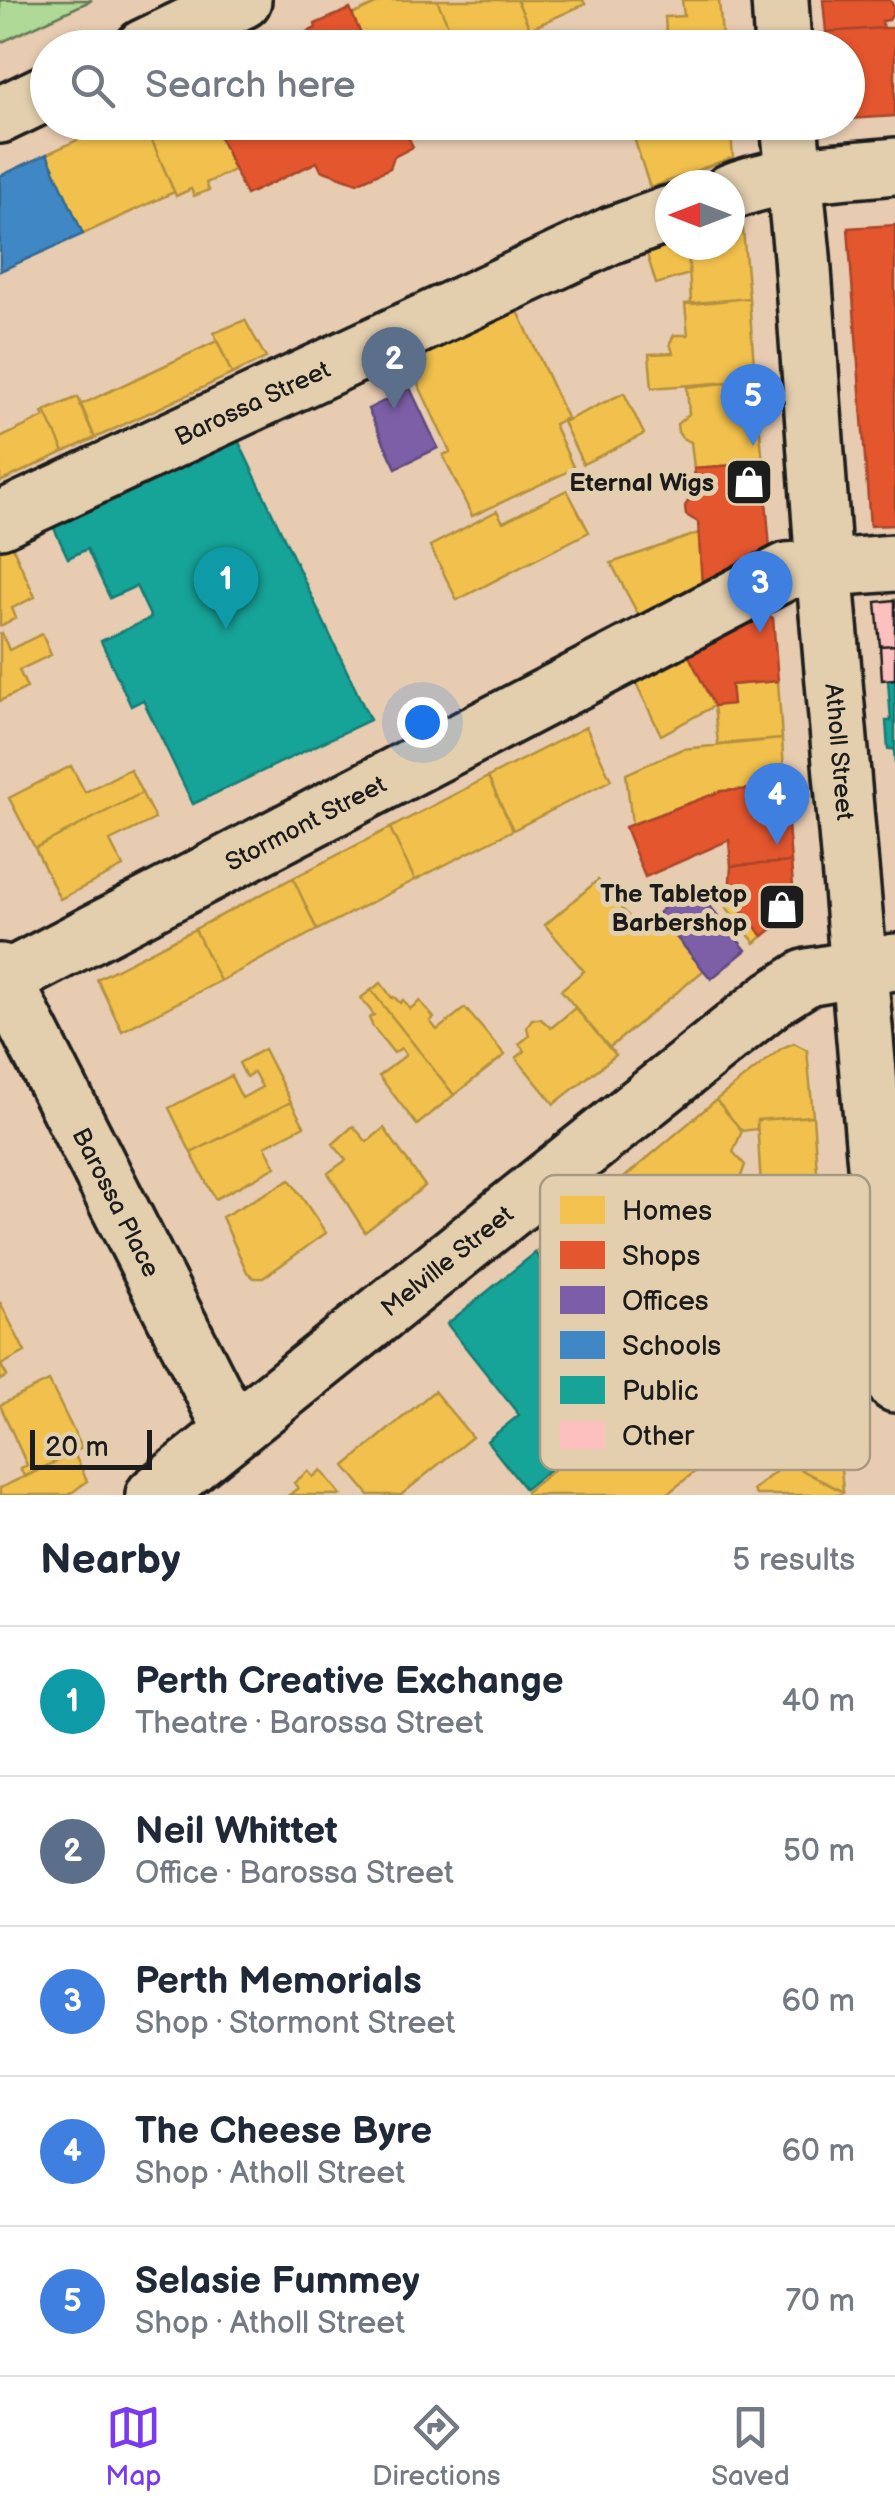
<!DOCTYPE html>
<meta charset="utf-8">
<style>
body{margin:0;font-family:"Balsamiq Sans",sans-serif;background:#f6f6f7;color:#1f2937}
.compass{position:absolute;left:655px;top:170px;width:90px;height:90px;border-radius:50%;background:#fff;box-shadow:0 2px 8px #0004;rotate:270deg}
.scale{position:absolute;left:30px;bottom:25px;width:122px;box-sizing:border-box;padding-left:10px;border:5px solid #1c1c1c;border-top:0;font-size:28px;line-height:35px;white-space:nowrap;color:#1c1c1c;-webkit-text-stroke:8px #e3cfae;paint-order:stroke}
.you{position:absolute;left:422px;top:722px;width:35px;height:35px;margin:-25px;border:8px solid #fff;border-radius:50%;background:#1a73e8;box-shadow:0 0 0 15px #1a73e833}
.badge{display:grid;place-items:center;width:65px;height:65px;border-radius:50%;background:#7c3aed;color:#fff;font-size:32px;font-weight:700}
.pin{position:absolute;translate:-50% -82px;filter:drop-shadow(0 2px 5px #0008)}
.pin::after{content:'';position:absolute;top:52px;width:35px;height:30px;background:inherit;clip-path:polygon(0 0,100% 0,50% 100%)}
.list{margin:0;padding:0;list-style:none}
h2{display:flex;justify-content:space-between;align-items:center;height:130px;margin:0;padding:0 40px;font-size:42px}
h2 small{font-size:32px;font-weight:400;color:#747a83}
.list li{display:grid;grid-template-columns:65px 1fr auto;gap:30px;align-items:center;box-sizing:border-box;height:150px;padding:0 40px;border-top:2px solid #e0e1e3}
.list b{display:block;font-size:38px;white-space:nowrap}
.list p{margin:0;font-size:32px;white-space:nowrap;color:#747a83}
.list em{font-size:32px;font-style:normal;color:#747a83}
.icon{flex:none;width:55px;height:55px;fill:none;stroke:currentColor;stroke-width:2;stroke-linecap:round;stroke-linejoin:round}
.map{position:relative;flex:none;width:895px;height:1495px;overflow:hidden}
.search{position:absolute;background:#fff;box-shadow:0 2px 8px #0004;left:30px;right:30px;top:30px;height:110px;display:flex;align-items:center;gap:25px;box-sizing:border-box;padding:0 35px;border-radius:55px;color:#747a83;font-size:38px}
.sheet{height:880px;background:#fff}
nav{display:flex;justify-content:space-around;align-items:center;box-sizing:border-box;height:140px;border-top:2px solid #e0e1e3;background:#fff;font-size:28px;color:#747a83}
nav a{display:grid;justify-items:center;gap:5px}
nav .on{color:#7c3aed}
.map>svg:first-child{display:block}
.green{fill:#afd996;stroke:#667a59;stroke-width:2.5}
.homes{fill:#f2c14e;stroke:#b2903f;stroke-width:2.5}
.shops{fill:#e4572e;stroke:#a84529;stroke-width:2.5}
.offices{fill:#7b5ea7;stroke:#5e4a7d;stroke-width:2.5}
.schools{fill:#3f88c5;stroke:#346892;stroke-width:2.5}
.public{fill:#17a398;stroke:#187a73;stroke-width:2.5}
.building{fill:#fdc0be;stroke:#1c1c1c;stroke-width:2.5}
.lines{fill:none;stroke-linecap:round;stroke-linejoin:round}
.minor-casing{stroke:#1c1c1c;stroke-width:62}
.major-casing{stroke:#1c1c1c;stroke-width:62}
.minor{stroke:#e3cfae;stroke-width:55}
.major{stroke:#e3cfae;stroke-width:55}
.labels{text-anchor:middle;stroke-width:10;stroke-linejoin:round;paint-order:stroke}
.street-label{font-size:25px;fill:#1c1c1c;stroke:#e3cfae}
.poi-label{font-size:25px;font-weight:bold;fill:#1c1c1c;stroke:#e3cfae;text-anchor:end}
.key{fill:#e3cfae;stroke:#a79982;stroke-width:2.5}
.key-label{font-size:28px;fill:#1c1c1c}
</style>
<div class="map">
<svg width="895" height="1495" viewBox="0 0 895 1495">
<rect width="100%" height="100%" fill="#e8ccb1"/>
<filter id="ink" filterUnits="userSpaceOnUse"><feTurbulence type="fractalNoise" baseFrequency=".01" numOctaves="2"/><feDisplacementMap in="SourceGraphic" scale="20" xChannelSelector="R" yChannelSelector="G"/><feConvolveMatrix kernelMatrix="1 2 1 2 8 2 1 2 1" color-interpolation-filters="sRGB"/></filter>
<g filter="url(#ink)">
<path class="green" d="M 0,0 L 92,0 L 0,43 Z"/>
<path class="homes" d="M 384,0 L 437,0 L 458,48 L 367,48 L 352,15 Z
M 437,0 L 517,0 L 532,34 L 502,48 L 458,48 Z
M 517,0 L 583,0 L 585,4 L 530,29 Z
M 682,0 L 719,0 L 723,48 L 667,48 L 665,17 L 684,16 Z
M 116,122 L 144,122 L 174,192 L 83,234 L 47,154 Z
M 144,122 L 213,122 L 234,170 L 206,183 L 209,190 L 194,196 L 191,189 L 176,196 Z
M 629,122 L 730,122 L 733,157 L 650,188 Z
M 742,218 L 749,298 L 691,304 L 688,245 L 730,245 L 730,222 Z
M 670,245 L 688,245 L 689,274 L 656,284 L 647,254 Z
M 749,298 L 755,380 L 652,388 L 649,354 L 673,353 L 670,343 L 674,335 L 688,335 L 685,304 Z
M 517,309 L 567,418 L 554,424 L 574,469 L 472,516 L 443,455 L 450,452 L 407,360 Z
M 245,320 L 266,358 L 232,374 L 214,333 Z
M 217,341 L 232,374 L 95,438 L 80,405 Z
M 755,380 L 763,463 L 694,468 L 691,442 L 682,438 L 678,432 L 677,424 L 689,414 L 687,387 Z
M 624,393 L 644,434 L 583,464 L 563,422 Z
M 78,397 L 95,438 L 64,452 L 45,411 Z
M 45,411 L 64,452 L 0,482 L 0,438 L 44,417 L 42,413 Z
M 567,490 L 589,532 L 457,600 L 430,546 L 497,511 L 503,522 Z
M 699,533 L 702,585 L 639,616 L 611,563 Z
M 9,539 L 35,597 L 12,608 L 16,618 L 0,626 L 0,543 Z
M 2,633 L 9,650 L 42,634 L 51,655 L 19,670 L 27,688 L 0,701 L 0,634 Z
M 690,656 L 714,706 L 661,735 L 636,683 Z
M 778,681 L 782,739 L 718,744 L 714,706 L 733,704 L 731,685 Z
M 586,727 L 611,780 L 513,830 L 488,777 Z
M 782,739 L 785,787 L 722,791 L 632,824 L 626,774 L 682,749 Z
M 71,766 L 85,792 L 130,769 L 142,793 L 35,848 L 9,798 Z
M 488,777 L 513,830 L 415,880 L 390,828 Z
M 142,793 L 155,819 L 110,841 L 123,867 L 60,899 L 35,848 Z
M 390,828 L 415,880 L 317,930 L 293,878 Z
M 293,878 L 317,930 L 220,981 L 195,929 Z
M 598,880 L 639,929 L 657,914 L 704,970 L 609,1048 L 561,990 L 584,971 L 545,925 Z
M 729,896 L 763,936 L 755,943 L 722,902 Z
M 195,929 L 220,981 L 122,1031 L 97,979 Z
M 381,983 L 392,998 L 394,997 L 400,1003 L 403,1000 L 410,1009 L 420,1001 L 434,1018 L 430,1021 L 437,1030 L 465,1008 L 505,1055 L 454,1095 L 371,990 Z
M 371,990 L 454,1095 L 417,1125 L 379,1076 L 406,1055 L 401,1048 L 394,1053 L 373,1027 L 369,1018 L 374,1015 L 361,998 Z
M 575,1008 L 616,1055 L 554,1104 L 516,1058 L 525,1051 L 519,1044 L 529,1036 L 527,1027 L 532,1019 L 541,1019 L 551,1028 Z
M 794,1043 L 807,1050 L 813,1116 L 757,1120 L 757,1129 L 742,1131 L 716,1100 L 782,1048 Z
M 264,1049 L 291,1102 L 191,1153 L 169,1108 L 231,1076 L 242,1098 L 262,1087 L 254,1072 L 246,1077 L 239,1063 Z
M 716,1100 L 742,1131 L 733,1152 L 745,1165 L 731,1204 L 716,1237 L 685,1197 L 636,1240 L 670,1285 L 647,1306 L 630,1290 L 589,1321 L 535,1253 Z
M 291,1102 L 304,1126 L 265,1146 L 276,1167 L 215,1199 L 191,1153 Z
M 813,1116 L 818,1184 L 761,1188 L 757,1120 Z
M 353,1126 L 367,1142 L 384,1128 L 425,1186 L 365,1232 L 328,1173 L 346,1160 L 333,1144 Z
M 290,1180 L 326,1233 L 263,1278 L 254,1278 L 247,1272 L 222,1217 Z
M 0,1302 L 25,1352 L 1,1365 L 7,1376 L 0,1380 Z
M 49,1381 L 82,1448 L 25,1477 L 20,1469 L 27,1465 L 0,1405 Z
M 434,1391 L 472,1437 L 401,1495 L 369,1495 L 345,1466 Z
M 641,1400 L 697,1470 L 666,1495 L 528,1495 L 526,1492 Z
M 837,1414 L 839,1444 L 843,1492 L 787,1462 L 784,1418 Z
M 74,1453 L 87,1481 L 69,1495 L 0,1495 L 0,1488 Z
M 787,1462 L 843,1492 L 839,1495 L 756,1495 L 753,1490 Z
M 321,1470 L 341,1495 L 289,1495 L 298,1488 L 294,1483 L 308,1471 L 313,1477 Z"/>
<path class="shops" d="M 823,0 L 890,0 L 894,7 L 893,14 L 889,20 L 882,21 L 883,28 L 826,32 Z
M 350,9 L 367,48 L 274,48 L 316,28 L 315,24 Z
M 883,28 L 895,28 L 895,116 L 848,119 L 848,48 L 828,48 L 826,32 Z
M 213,122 L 401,122 L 413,147 L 394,157 L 390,168 L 357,183 L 321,170 L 317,162 L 246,195 Z
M 895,225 L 895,525 L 870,526 L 848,228 Z
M 763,463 L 770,549 L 702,585 L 698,522 L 686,515 L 685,506 L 689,500 L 696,496 L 694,468 Z
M 762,612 L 773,618 L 778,681 L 731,685 L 733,704 L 714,706 L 687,652 Z
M 785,787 L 791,862 L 731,866 L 729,840 L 645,877 L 625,827 L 722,791 Z
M 791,862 L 795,911 L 763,936 L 729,896 L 731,866 Z"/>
<path class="offices" d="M 410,388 L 438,448 L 396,468 L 368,409 Z
M 691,883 L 746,950 L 711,979 L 657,914 Z"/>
<path class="schools" d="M 47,154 L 83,234 L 0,271 L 0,176 Z"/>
<path class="public" d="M 237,438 L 370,720 L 193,804 L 143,700 L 131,706 L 101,641 L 151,618 L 136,586 L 110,598 L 87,549 L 68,558 L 53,526 Z
M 895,679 L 895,764 L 894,749 L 888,749 L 886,721 L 891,721 L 888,680 Z
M 535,1253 L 646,1393 L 525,1489 L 487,1441 L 519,1415 L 447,1324 Z"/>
<path class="building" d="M 895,600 L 895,645 L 880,646 L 876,602 Z
M 895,645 L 895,679 L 882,680 L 880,646 Z"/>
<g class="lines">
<g class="minor-casing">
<g id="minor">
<path d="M 143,48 L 243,0"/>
<path d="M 0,115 L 48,92"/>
<path d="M 730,192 C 781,172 841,172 895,166"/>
<path id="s1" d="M 0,520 L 612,235 L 670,214"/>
<path id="s2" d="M 0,972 L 233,1431"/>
<path id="s3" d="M 4,980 L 787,571 L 895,563"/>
<path id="s4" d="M 154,1495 L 774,998 L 807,977 L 895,962"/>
</g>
</g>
<g class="major-casing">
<g id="major">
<path d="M 780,0 L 783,48"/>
<path id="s5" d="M 789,122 L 802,256 L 824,567 L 895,1384"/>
</g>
</g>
<use href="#minor" class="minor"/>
<use href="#major" class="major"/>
</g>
</g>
<defs>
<g id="shop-square" transform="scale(2.5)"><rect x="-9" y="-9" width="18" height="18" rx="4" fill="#1c1c1c" stroke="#e3cfae"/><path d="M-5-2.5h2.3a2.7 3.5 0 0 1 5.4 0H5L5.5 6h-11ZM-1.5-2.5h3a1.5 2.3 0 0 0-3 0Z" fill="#fff"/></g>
</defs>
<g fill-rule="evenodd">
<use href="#shop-square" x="749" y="482"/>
<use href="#shop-square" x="782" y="907"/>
</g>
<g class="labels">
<g class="street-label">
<text dy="9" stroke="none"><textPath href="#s1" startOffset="278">Barossa Street</textPath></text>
<text dy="9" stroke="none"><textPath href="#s5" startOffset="632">Atholl Street</textPath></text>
<text dy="9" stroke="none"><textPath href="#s3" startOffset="340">Stormont Street</textPath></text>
<text dy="9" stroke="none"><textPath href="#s2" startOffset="258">Barossa Place</textPath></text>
<text dy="9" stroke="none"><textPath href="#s4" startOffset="375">Melville Street</textPath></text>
</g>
<g class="poi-label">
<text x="714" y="491">Eternal Wigs</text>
<text x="747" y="902">The Tabletop<tspan x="747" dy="29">Barbershop</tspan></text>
</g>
</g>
<rect x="540" y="1175" width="330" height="295" rx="15" class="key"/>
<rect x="560" y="1196" width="45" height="28" fill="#f2c14e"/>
<rect x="560" y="1241" width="45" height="28" fill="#e4572e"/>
<rect x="560" y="1286" width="45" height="28" fill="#7b5ea7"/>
<rect x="560" y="1331" width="45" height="28" fill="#3f88c5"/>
<rect x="560" y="1376" width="45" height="28" fill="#17a398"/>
<rect x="560" y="1421" width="45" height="28" fill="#fdc0be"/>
<g class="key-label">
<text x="622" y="1220">Homes</text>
<text x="622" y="1265">Shops</text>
<text x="622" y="1310">Offices</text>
<text x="622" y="1355">Schools</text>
<text x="622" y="1400">Public</text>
<text x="622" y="1445">Other</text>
</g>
</svg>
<svg class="compass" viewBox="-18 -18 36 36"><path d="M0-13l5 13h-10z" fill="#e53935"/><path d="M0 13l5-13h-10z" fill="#747a83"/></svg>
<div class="scale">20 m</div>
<div class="you"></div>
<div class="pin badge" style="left:226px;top:629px;background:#0f9aa8">1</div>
<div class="pin badge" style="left:394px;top:409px;background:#5c6f8a">2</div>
<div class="pin badge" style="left:760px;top:633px;background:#3f7fe0">3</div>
<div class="pin badge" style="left:777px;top:845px;background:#3f7fe0">4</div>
<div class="pin badge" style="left:753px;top:446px;background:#3f7fe0">5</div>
<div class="search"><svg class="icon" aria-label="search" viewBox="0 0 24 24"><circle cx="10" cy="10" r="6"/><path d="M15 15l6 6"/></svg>Search here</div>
</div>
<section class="sheet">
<h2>Nearby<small>5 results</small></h2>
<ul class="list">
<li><span class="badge" style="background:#0f9aa8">1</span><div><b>Perth Creative Exchange</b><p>Theatre · Barossa Street</p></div><em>40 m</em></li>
<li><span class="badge" style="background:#5c6f8a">2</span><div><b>Neil Whittet</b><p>Office · Barossa Street</p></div><em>50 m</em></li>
<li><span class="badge" style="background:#3f7fe0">3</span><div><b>Perth Memorials</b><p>Shop · Stormont Street</p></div><em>60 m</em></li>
<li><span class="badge" style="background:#3f7fe0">4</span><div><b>The Cheese Byre</b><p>Shop · Atholl Street</p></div><em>60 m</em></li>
<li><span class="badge" style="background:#3f7fe0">5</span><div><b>Selasie Fummey</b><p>Shop · Atholl Street</p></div><em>70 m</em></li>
</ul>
</section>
<nav>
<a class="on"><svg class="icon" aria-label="map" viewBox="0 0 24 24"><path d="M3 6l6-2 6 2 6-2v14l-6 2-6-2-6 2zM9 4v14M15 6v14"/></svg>Map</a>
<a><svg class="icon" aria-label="directions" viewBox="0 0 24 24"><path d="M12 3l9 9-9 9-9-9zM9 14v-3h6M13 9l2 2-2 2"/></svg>Directions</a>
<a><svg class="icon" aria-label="saved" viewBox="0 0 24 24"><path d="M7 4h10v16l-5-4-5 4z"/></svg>Saved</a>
</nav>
